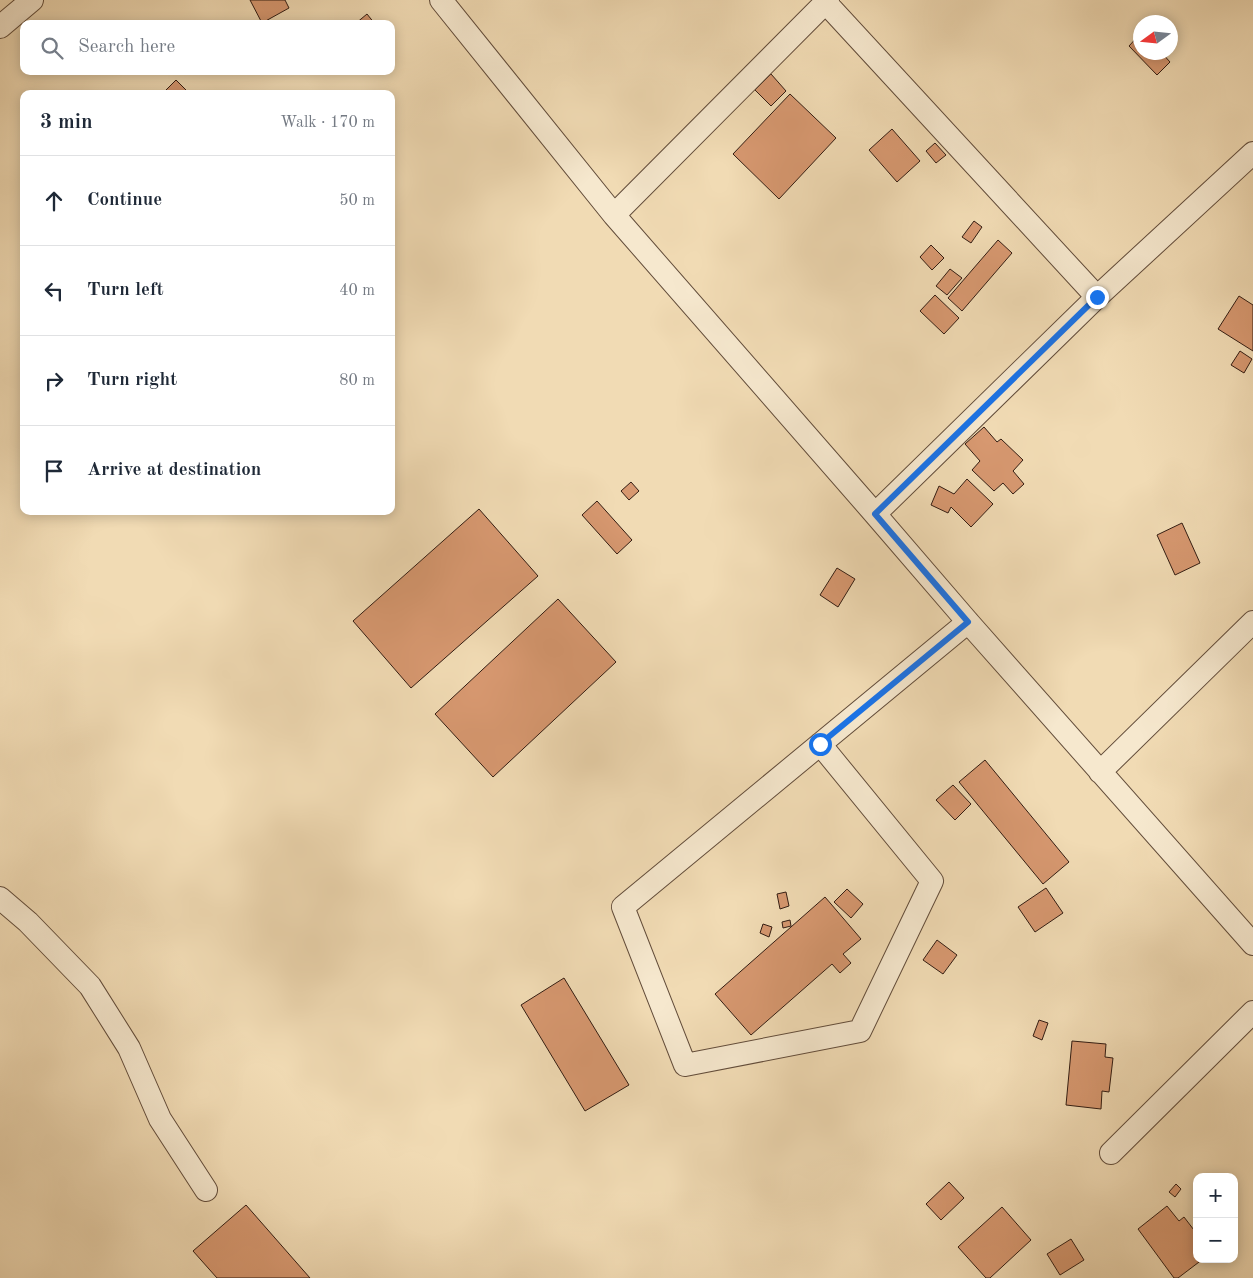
<!DOCTYPE html>
<meta charset="utf-8">
<style>
body{margin:0;font-family:"Old Standard TT",serif;background:#f2f2f3;color:#1f2937}
.controls{position:absolute;right:15px;bottom:15px;display:grid;overflow:hidden;border-radius:10px;box-shadow:0 2px 12px #0003}
.controls button{width:45px;height:45px;display:grid;place-items:center;padding:0;border:0;border-bottom:1px solid #e0e1e3;background:#fff;color:#1f2937;font:25px sans-serif}
.compass{position:absolute;left:1133px;top:15px;width:45px;height:45px;border-radius:50%;background:#fff;box-shadow:0 2px 12px #0003;rotate:255deg}
.stop{position:absolute;width:15px;height:15px;margin:-11px;border:4px solid #1a73e8;border-radius:50%;background:#fff}
.stop.end{background:#1a73e8;border-color:#fff;box-shadow:0 1px 5px #0008}
.list{margin:0;padding:0;list-style:none}
h2{display:flex;justify-content:space-between;align-items:center;height:65px;margin:0;padding:0 20px;font-size:21px}
h2 small{font-size:16px;font-weight:400;color:#747a83}
.list li{display:grid;grid-template-columns:32px 1fr auto;gap:15px;align-items:center;box-sizing:border-box;height:90px;padding:0 20px;border-top:1px solid #e0e1e3}
.list b{display:block;font-size:19px;white-space:nowrap}
.list em{font-size:16px;font-style:normal;color:#747a83}
.icon{flex:none;width:28px;height:28px;fill:none;stroke:currentColor;stroke-width:2;stroke-linecap:round;stroke-linejoin:round}
.map{position:relative;flex:none;width:1253px;height:1278px;overflow:hidden}
.search{position:absolute;background:#fff;box-shadow:0 2px 12px #0003;left:20px;top:20px;width:375px;height:55px;display:flex;align-items:center;gap:12px;box-sizing:border-box;padding:0 18px;border-radius:10px;color:#747a83;font-size:19px}
.panel{position:absolute;background:#fff;box-shadow:0 2px 12px #0003;left:20px;top:90px;width:375px;height:425px;border-radius:10px}
.map>svg:first-child{display:block}
.building{fill:#d79870;stroke:#321c12}
.lines{fill:none;stroke-linecap:round;stroke-linejoin:round}
.street-casing{stroke:#624c3a;stroke-width:24}
.street{stroke:#f6e8ce;stroke-width:22}
.route{stroke:#1a73e8;stroke-width:6}
</style>
<div class="map">
<svg width="1253" height="1278" viewBox="0 0 1253 1278">
<rect width="100%" height="100%" fill="#f1dbb4"/>
<filter id="stains"><feTurbulence type="fractalNoise" baseFrequency=".004" numOctaves="4"/><feColorMatrix values="0 0 0 0 .2 0 0 0 0 .09 0 0 0 0 .02 0 0 0 .5 -.17"/></filter>
<radialGradient id="worn" r=".72"><stop offset=".6" stop-color="#630" stop-opacity="0"/><stop offset="1" stop-color="#630" stop-opacity=".3"/></radialGradient>
<path class="building" d="M 250,0 L 285,0 L 289,8 L 262,23 Z
M 367,14 L 375,24 L 355,24 Z
M 1140,34 L 1140,52 L 1161,52 L 1170,62 L 1157,75 L 1129,46 Z
M 771,74 L 786,91 L 771,106 L 755,90 Z
M 176,80 L 187,91 L 185,94 L 162,94 Z
M 790,94 L 836,138 L 779,199 L 733,154 Z
M 892,129 L 920,161 L 897,182 L 869,150 Z
M 935,143 L 946,155 L 936,163 L 926,151 Z
M 974,221 L 982,227 L 971,243 L 962,237 Z
M 998,240 L 1012,253 L 962,311 L 948,298 Z
M 931,245 L 944,258 L 932,270 L 920,257 Z
M 950,269 L 962,278 L 947,295 L 936,286 Z
M 935,295 L 959,318 L 944,334 L 920,311 Z
M 1239,296 L 1253,305 L 1253,351 L 1218,329 Z
M 1240,351 L 1252,359 L 1244,373 L 1231,365 Z
M 984,427 L 997,442 L 1001,439 L 1023,460 L 1013,471 L 1024,484 L 1013,494 L 1003,483 L 994,491 L 972,470 L 980,461 L 965,444 Z
M 967,479 L 993,504 L 971,527 L 951,507 L 948,513 L 931,505 L 939,486 L 954,494 Z
M 631,482 L 639,491 L 629,500 L 621,491 Z
M 597,501 L 632,540 L 617,554 L 582,515 Z
M 479,509 L 538,576 L 411,688 L 353,621 Z
M 1182,523 L 1200,563 L 1175,575 L 1157,535 Z
M 837,568 L 855,579 L 838,607 L 820,595 Z
M 558,599 L 616,662 L 493,777 L 435,714 Z
M 985,760 L 1069,862 L 1043,884 L 959,782 Z
M 953,785 L 971,804 L 955,820 L 936,800 Z
M 1046,888 L 1063,913 L 1035,932 L 1018,907 Z
M 847,889 L 863,904 L 851,918 L 834,902 Z
M 786,892 L 789,906 L 780,909 L 777,894 Z
M 825,897 L 861,939 L 843,954 L 851,963 L 840,973 L 832,964 L 751,1035 L 715,994 Z
M 790,920 L 791,926 L 783,928 L 782,922 Z
M 763,924 L 772,927 L 769,937 L 760,933 Z
M 937,940 L 957,955 L 943,974 L 923,960 Z
M 564,978 L 629,1085 L 585,1111 L 521,1005 Z
M 1039,1020 L 1048,1023 L 1042,1040 L 1033,1036 Z
M 1072,1041 L 1106,1044 L 1105,1057 L 1113,1058 L 1109,1092 L 1102,1091 L 1101,1109 L 1066,1105 Z
M 949,1182 L 964,1198 L 941,1220 L 926,1204 Z
M 1176,1184 L 1181,1189 L 1175,1197 L 1169,1192 Z
M 246,1205 L 310,1278 L 217,1278 L 193,1251 Z
M 1167,1206 L 1179,1221 L 1184,1217 L 1197,1234 L 1197,1259 L 1203,1259 L 1178,1278 L 1174,1278 L 1138,1229 Z
M 1002,1207 L 1031,1240 L 990,1278 L 986,1278 L 958,1247 Z
M 1071,1239 L 1084,1260 L 1060,1275 L 1047,1254 Z"/>
<g class="lines">
<g class="street-casing">
<path id="street" d="M 441,0 L 614,215 L 875,514 L 968,622 L 1253,944
M 826,3 L 1097,297
M 0,27 L 32,0
M 614,215 L 828,0
M 875,514 L 1097,297 L 1253,153
M 820,744 L 932,881 L 860,1031 L 685,1065 L 623,907 L 968,622
M 1100,772 L 1253,622
M 0,898 L 28,922 L 90,986 L 129,1048 L 160,1119 L 206,1190
M 1111,1153 L 1253,1012"/>
</g>
<use href="#street" class="street"/>
</g>
<g class="lines">
<path class="route" d="M 820,744 L 968,622 L 875,514 L 1097,297"/>
</g>
<rect width="100%" height="100%" filter="url(#stains)"/>
<rect width="100%" height="100%" fill="url(#worn)"/>
</svg>
<div class="controls">
<button>+</button>
<button>−</button>
</div>
<svg class="compass" viewBox="-18 -18 36 36"><path d="M0-13l5 13h-10z" fill="#e53935"/><path d="M0 13l5-13h-10z" fill="#747a83"/></svg>
<div class="stop" style="left:820px;top:744px"></div>
<div class="stop end" style="left:1097px;top:297px"></div>
<div class="search"><svg class="icon" aria-label="search" viewBox="0 0 24 24"><circle cx="10" cy="10" r="6"/><path d="M15 15l6 6"/></svg>Search here</div>
<section class="panel">
<h2>3 min<small>Walk · 170 m</small></h2>
<ul class="list">
<li><svg class="icon" aria-label="ahead" viewBox="0 0 24 24"><path d="M12 20V5M6 11l6-6 6 6"/></svg><div><b>Continue</b></div><em>50 m</em></li>
<li><svg class="icon" aria-label="left" viewBox="0 0 24 24"><path d="M17 20v-9H6M10 6l-5 5 5 5"/></svg><div><b>Turn left</b></div><em>40 m</em></li>
<li><svg class="icon" aria-label="right" viewBox="0 0 24 24"><path d="M7 20v-9h11M14 6l5 5-5 5"/></svg><div><b>Turn right</b></div><em>80 m</em></li>
<li><svg class="icon" aria-label="arrive" viewBox="0 0 24 24"><path d="M6 21V4h12l-3 4 3 4H6"/></svg><div><b>Arrive at destination</b></div></li>
</ul>
</section>
</div>
